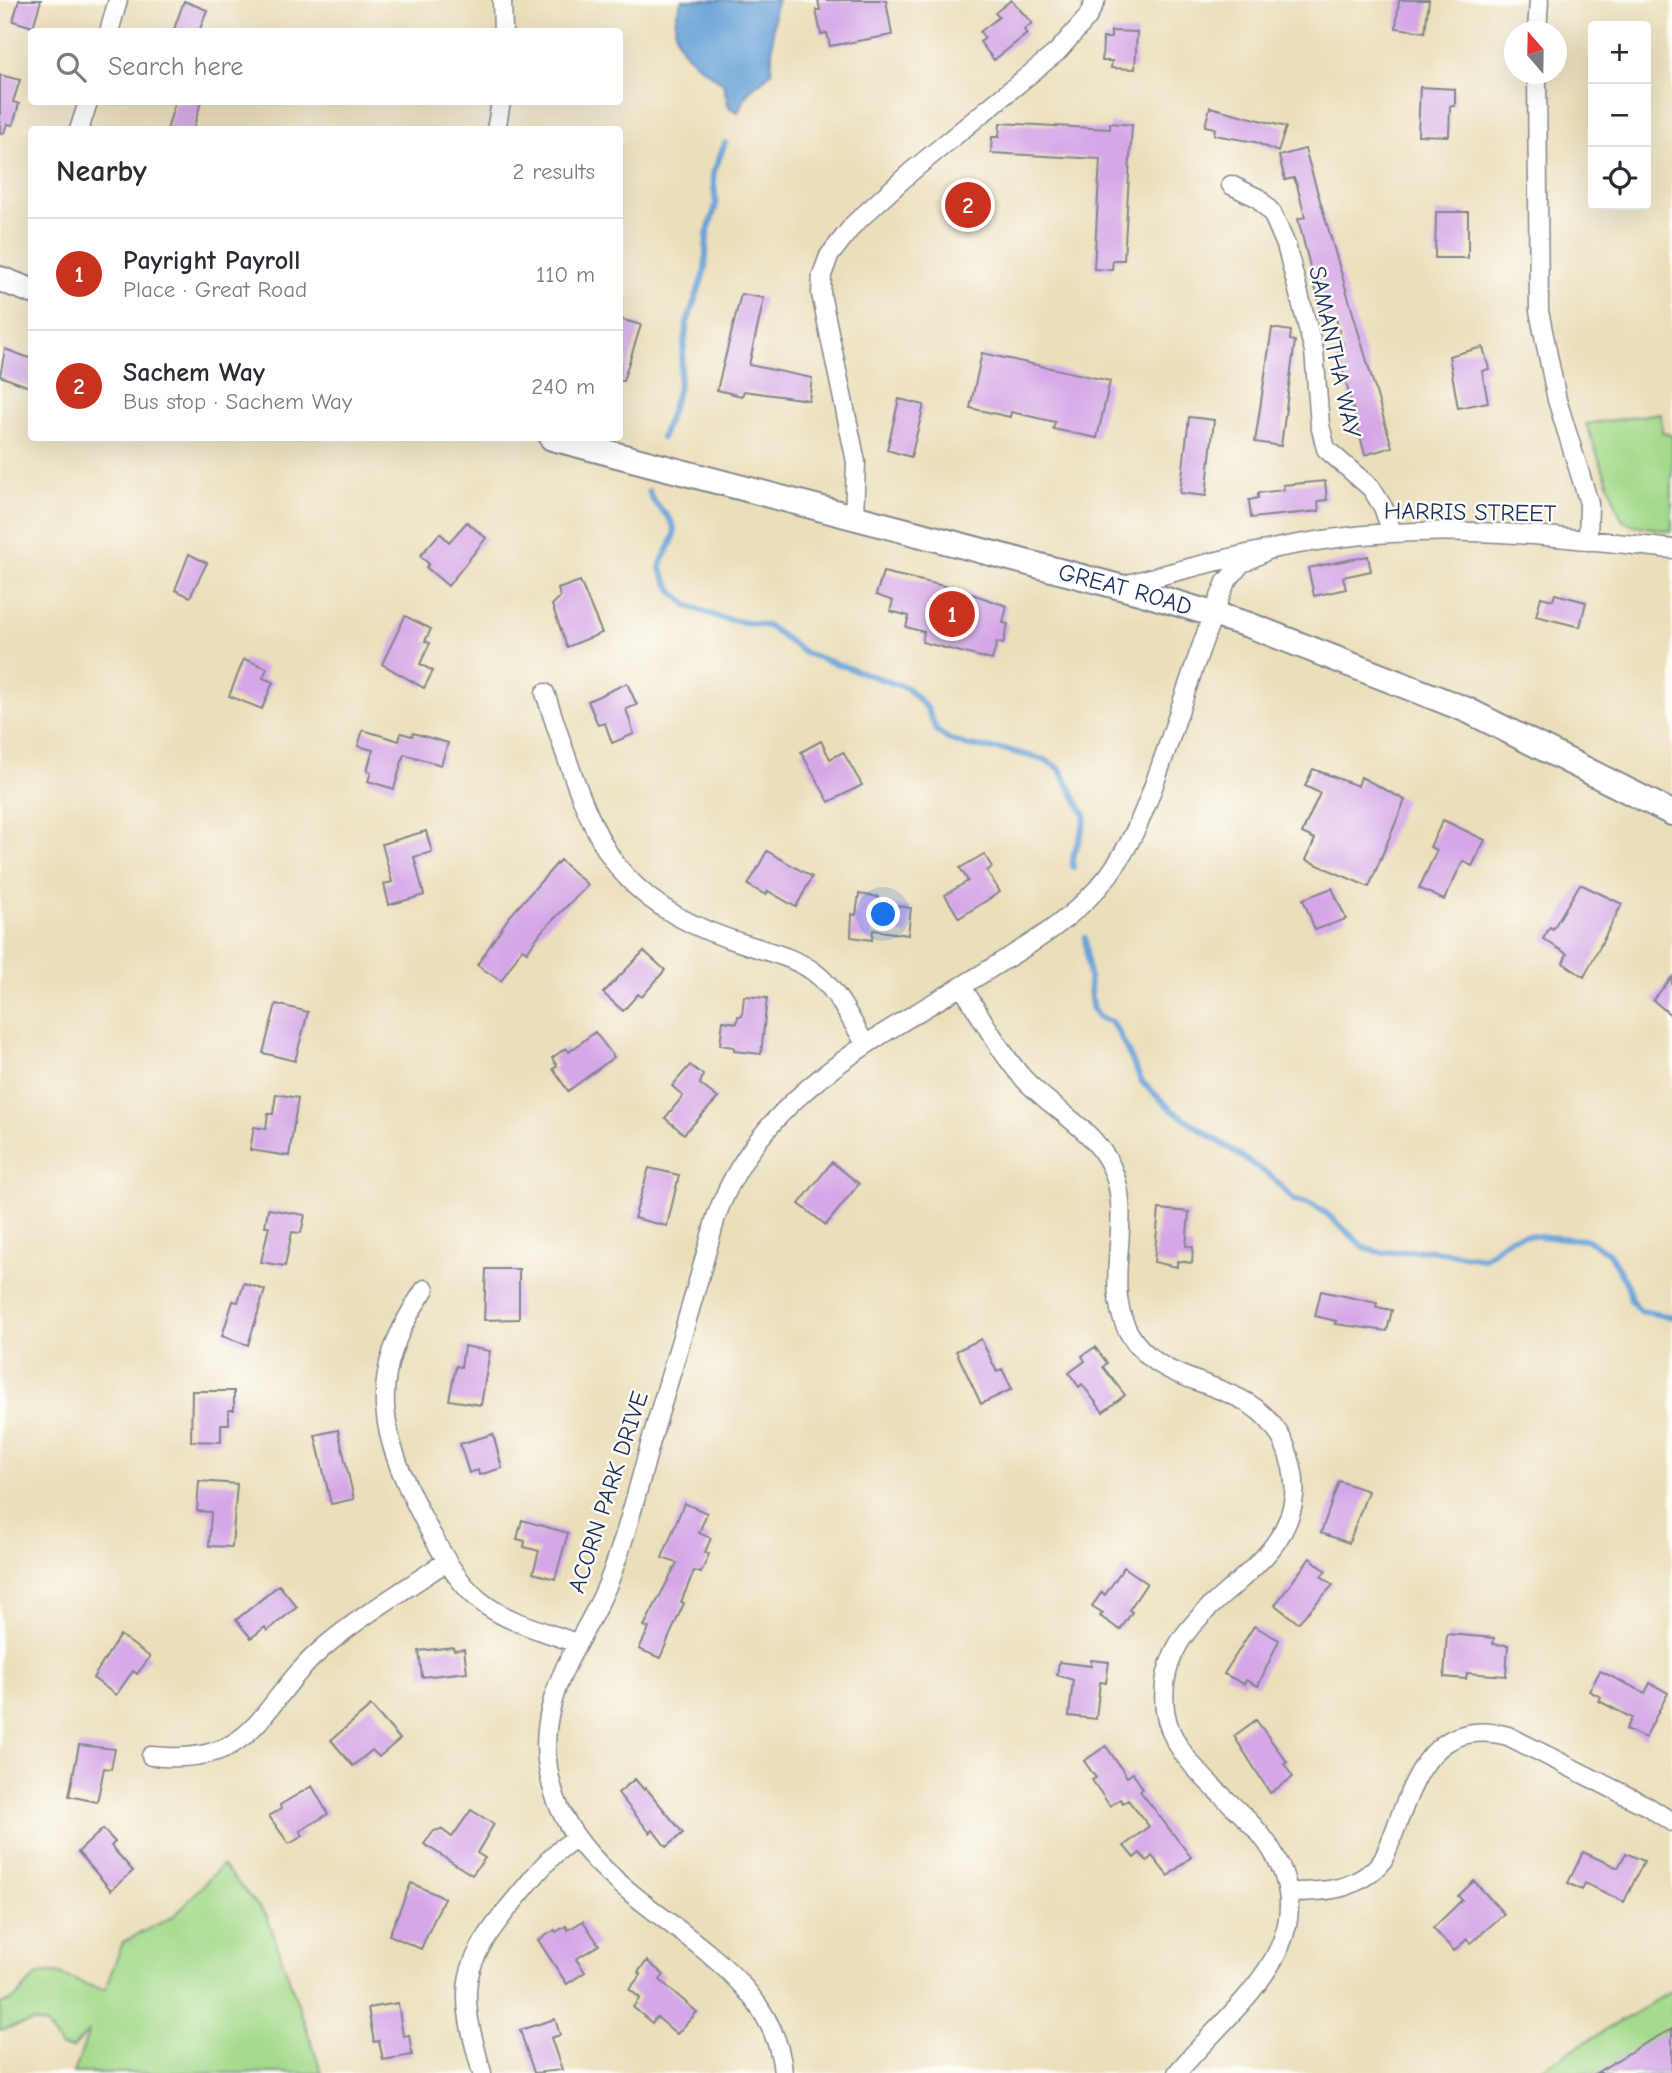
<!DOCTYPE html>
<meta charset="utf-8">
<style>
body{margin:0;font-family:"Comic Neue",sans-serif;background:#f7f7f7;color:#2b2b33}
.controls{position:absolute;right:21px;top:21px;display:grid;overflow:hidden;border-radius:7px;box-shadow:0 7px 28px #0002}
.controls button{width:63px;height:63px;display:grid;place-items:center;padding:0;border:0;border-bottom:2px solid #e1e1e2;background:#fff;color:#2b2b33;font:35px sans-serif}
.compass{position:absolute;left:1504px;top:21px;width:63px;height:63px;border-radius:50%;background:#fff;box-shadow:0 7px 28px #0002;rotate:340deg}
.you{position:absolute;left:884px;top:915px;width:24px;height:24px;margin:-18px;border:5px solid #fff;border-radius:50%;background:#1a73e8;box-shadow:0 0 0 10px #1a73e833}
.badge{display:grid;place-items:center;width:46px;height:46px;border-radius:50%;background:#c8321e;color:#fff;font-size:23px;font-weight:700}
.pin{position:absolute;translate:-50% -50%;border:4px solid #fff;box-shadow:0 2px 7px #0006}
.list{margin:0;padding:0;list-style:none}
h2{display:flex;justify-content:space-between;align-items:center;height:91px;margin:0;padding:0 28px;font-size:30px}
h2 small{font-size:23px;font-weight:400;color:#7c7c81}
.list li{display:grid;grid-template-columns:46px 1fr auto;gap:21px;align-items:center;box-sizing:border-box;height:112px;padding:0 28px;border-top:2px solid #e1e1e2}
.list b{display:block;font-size:26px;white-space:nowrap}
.list p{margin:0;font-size:23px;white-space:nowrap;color:#7c7c81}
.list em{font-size:23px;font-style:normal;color:#7c7c81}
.icon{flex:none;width:38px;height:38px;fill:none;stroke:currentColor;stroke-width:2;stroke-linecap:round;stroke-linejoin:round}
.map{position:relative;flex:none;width:1672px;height:2073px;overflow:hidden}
.search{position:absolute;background:#fff;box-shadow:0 7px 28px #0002;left:28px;top:28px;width:595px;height:77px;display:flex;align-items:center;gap:18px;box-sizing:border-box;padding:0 24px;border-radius:7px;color:#7c7c81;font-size:26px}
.panel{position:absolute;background:#fff;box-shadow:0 7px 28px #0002;left:28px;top:126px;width:595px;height:315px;border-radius:7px}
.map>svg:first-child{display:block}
.green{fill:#a4da8b;stroke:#608474;stroke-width:2}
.water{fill:#68a2d7;stroke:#42689a;stroke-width:2}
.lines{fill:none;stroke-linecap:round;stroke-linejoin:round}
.stream{stroke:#68a2d7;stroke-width:6}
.building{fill:#d5a7e7}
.street-casing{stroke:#83868c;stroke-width:21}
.secondary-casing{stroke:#83868c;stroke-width:28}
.street{stroke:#fff;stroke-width:18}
.secondary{stroke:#fff;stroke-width:24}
.labels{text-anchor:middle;stroke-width:5;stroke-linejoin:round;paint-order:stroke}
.street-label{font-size:24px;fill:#1b2f5e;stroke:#fdfcf7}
</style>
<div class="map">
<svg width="1672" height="2073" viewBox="0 0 1672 2073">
<rect width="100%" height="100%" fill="#fdfcf7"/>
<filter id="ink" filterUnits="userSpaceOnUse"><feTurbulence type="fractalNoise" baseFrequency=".0143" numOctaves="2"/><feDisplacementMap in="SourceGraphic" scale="14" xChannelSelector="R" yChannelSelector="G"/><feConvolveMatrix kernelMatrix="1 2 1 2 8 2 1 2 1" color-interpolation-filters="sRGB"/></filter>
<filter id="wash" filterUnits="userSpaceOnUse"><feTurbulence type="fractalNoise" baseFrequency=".00686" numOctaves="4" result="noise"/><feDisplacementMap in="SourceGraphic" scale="28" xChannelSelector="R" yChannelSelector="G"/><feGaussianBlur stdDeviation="1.57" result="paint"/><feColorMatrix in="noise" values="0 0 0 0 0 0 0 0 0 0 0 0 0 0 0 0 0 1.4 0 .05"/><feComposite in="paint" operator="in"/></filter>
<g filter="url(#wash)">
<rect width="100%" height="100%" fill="#ebdeba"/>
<path class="green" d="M 1661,413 L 1662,432 L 1672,436 L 1672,531 L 1632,525 L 1622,520 L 1586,424 Z
M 222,1865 L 267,1916 L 322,2073 L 74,2073 L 89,2031 L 73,2048 L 61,2047 L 46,2025 L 33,2022 L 0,2030 L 0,2005 C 24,2000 27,1974 48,1973 C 64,1971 86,1989 105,1989 L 123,1942 L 174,1916 Z
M 1672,1991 L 1672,2073 L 1533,2073 Z"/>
<path class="water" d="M 682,0 L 778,0 L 774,12 L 771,73 L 748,92 L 738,112 L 729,107 L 723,83 C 691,61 661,43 682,0 Z"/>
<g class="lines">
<path class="stream" d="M 662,438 L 678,390 L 687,323 L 705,270 L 707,234 L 716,205 L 713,174 L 725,143
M 649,491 C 652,508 677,516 674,535 C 672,546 662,556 660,568 L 673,592 L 689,606 L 724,619 L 768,626 L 805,653 L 907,688 L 927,708 L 937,731 L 948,739 L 969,746 L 1007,750 L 1045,760 L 1059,768 L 1085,815 C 1086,833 1071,848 1073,867
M 1085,938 L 1092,1007 L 1098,1017 L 1111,1022 L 1119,1033 L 1142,1082 L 1172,1110 L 1272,1177 L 1294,1200 L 1311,1204 L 1327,1214 L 1366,1249 L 1384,1253 L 1428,1250 L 1483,1258 L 1510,1238 L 1523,1235 L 1587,1240 L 1609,1253 L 1628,1286 L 1631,1300 L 1640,1311 L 1672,1317"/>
</g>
<g id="blocks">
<path class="building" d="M 19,0 L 41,0 L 33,27 L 13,21 Z
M 818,0 L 886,0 L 892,35 L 830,46 L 827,33 L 821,34 L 816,10 L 820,10 Z
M 1011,0 L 1032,23 L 1024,30 L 1027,34 L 994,60 L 980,42 L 985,38 L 980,32 L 999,17 L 995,13 Z
M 1399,0 L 1429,0 L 1425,32 L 1396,28 Z
M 184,1 L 207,10 L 199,32 L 173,32 Z
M 1111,31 L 1137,32 L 1135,69 L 1111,68 L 1112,61 L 1102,61 L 1103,38 L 1111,38 Z
M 0,75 L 20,80 L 13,102 L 19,104 L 13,125 L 7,124 L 4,133 L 0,133 Z
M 1420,87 L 1455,89 L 1455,106 L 1450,106 L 1449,136 L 1418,135 Z
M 175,102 L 201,102 L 193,130 L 167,130 Z
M 1210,107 L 1286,127 L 1278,152 L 1255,142 L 1214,135 L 1215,128 L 1205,126 Z
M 1000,123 L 1110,129 L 1110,123 L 1132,125 L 1124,260 L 1113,260 L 1112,270 L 1094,269 L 1100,159 L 991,153 L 992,137 L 999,137 Z
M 1305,149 L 1392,447 L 1365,455 L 1338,352 L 1344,350 L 1336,318 L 1324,322 L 1298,219 L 1305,217 L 1297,185 L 1294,178 L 1285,180 L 1279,156 Z
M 1436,212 L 1468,212 L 1468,258 L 1435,258 Z
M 741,294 L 764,298 L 749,365 L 812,378 L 809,400 L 744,391 L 742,396 L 717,390 Z
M 620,319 L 641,325 L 623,381 L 620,381 Z
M 1272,328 L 1291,331 L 1290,340 L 1295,341 L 1281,446 L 1255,442 Z
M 1483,347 L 1489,369 L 1482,371 L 1488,402 L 1458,408 L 1449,356 Z
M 5,349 L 32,359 L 32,388 L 0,376 Z
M 982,353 L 1110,381 L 1097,438 L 1053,429 L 1055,422 L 1011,412 L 1010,417 L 970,408 Z
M 899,399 L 924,405 L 911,457 L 887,450 Z
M 1189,417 L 1214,420 L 1206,496 L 1180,493 Z
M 1325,481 L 1327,500 L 1318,501 L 1319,511 L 1251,518 L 1249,500 L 1258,498 L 1258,493 L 1284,490 L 1283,485 Z
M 467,522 L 486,538 L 448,586 L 426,567 L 429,564 L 420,556 L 440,533 L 449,542 Z
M 189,554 L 207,563 L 190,597 L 175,590 Z
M 1368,556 L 1371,571 L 1343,577 L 1346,589 L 1314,596 L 1308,568 Z
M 883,572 L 957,589 L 1007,606 L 1003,623 L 1008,624 L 1003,644 L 997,642 L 992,660 L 922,642 L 924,632 L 906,627 L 909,616 L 890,611 L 893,601 L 876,595 Z
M 580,581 L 602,633 L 567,647 L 552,605 L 560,597 L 558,589 Z
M 1555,594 L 1586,602 L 1580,627 L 1536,616 L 1541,597 L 1553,600 Z
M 405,616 L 431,629 L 425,641 L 430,643 L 420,664 L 433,671 L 424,688 L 382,664 Z
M 244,659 L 267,668 L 263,678 L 273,682 L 262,709 L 229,696 Z
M 627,683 L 637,705 L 626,709 L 634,734 L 612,743 L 605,723 L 598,725 L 588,701 Z
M 363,730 L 399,741 L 401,733 L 412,736 L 413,733 L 448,743 L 441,765 L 404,754 L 394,789 L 368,781 L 371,772 L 367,771 L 373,750 L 358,746 Z
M 821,741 L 830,759 L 843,752 L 862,785 L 829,802 L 801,752 Z
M 1313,769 L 1358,786 L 1361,777 L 1405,800 L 1369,887 L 1306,860 L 1315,839 L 1302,833 L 1320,793 L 1305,786 Z
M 1443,820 L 1485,840 L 1472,866 L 1463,861 L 1444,900 L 1419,888 L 1437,850 L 1430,847 Z
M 426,831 L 432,852 L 414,857 L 424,895 L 389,905 L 384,884 L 392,882 L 382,844 Z
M 767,851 L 812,877 L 796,907 L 768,891 L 766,895 L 748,885 Z
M 984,854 L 992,867 L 987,871 L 1000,892 L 959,918 L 945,895 L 968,881 L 960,868 Z
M 560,860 L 588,885 L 541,932 L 527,952 L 522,949 L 501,981 L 477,965 L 509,917 Z
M 1580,884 L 1622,904 L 1584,977 L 1563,963 L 1567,954 L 1543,939 L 1550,927 L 1553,929 Z
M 1332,888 L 1346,919 L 1315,930 L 1303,899 Z
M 859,894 L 879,897 L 878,903 L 911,908 L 908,935 L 873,930 L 872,940 L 851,937 L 852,914 L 856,915 Z
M 644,951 L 665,970 L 642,997 L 638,994 L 623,1011 L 603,993 Z
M 1672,977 L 1672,1016 L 1653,1000 Z
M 744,996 L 767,998 L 761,1054 L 734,1051 L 734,1047 L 720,1045 L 723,1021 L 737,1023 L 738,1016 L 742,1016 Z
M 276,1004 L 308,1012 L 295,1061 L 263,1053 Z
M 595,1032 L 614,1057 L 568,1091 L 553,1069 L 557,1066 L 552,1058 L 566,1048 L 569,1052 Z
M 690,1065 L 703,1075 L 700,1084 L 718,1098 L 684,1134 L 665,1118 L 683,1096 L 672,1086 Z
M 276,1094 L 298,1098 L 289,1156 L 250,1150 L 254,1127 L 266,1129 L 268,1114 L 273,1114 Z
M 832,1162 L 859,1184 L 826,1225 L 799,1204 Z
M 649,1168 L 679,1175 L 667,1226 L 634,1218 Z
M 268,1209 L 305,1215 L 301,1233 L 292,1232 L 285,1266 L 261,1262 L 269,1226 L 265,1226 Z
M 1159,1209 L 1189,1212 L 1186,1246 L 1193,1247 L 1192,1263 L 1177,1261 L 1177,1267 L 1154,1262 Z
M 486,1269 L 519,1269 L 519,1319 L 484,1320 Z
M 244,1283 L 265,1290 L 248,1345 L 222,1336 L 233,1301 L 238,1302 Z
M 1321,1291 L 1377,1303 L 1376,1307 L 1392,1310 L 1387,1331 L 1335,1324 L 1336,1321 L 1315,1316 Z
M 981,1339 L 997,1372 L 1002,1369 L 1012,1389 L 981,1404 L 956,1351 Z
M 464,1346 L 490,1351 L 481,1405 L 449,1400 L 456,1366 L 461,1367 Z
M 1095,1347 L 1107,1363 L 1103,1367 L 1125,1395 L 1103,1412 L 1082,1384 L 1079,1387 L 1069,1373 L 1085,1361 L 1082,1356 Z
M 192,1391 L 234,1391 L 234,1410 L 229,1410 L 229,1424 L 221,1424 L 221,1442 L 191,1441 Z
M 338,1430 L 354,1499 L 331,1504 L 315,1435 Z
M 493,1434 L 502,1468 L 479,1475 L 478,1470 L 469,1473 L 460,1444 Z
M 199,1481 L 237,1484 L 232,1547 L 209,1546 L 211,1512 L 197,1511 Z
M 1339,1481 L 1368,1491 L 1349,1543 L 1321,1533 Z
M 684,1503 L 707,1513 L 699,1533 L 711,1538 L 705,1552 L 709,1554 L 701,1573 L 694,1571 L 681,1602 L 684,1603 L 660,1658 L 639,1649 L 649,1628 L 644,1626 L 677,1563 L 662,1558 Z
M 522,1520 L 568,1533 L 555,1579 L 533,1573 L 539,1551 L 524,1547 L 525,1541 L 517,1539 Z
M 1310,1558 L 1326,1571 L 1321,1576 L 1333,1585 L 1298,1623 L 1275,1605 Z
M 1124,1567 L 1147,1583 L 1129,1610 L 1132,1612 L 1120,1630 L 1100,1616 L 1103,1613 L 1092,1606 L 1102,1592 L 1105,1595 Z
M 279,1585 L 297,1607 L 267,1631 L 265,1627 L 251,1638 L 236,1620 Z
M 1254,1626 L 1279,1640 L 1258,1686 L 1246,1680 L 1244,1684 L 1224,1674 Z
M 1447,1634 L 1494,1638 L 1493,1644 L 1508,1645 L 1506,1676 L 1467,1673 L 1466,1679 L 1444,1677 Z
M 120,1635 L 150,1657 L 137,1674 L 133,1671 L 116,1695 L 93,1678 Z
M 453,1647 L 454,1650 L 464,1649 L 467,1672 L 422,1677 L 419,1651 Z
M 1091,1660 L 1109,1662 L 1106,1683 L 1100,1682 L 1096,1719 L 1069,1716 L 1073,1680 L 1057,1675 L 1059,1662 L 1091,1666 Z
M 1600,1671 L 1645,1693 L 1650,1683 L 1668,1693 L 1645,1738 L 1626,1729 L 1632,1718 L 1599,1701 L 1601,1697 L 1589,1691 Z
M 371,1706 L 400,1739 L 379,1757 L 372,1750 L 353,1766 L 331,1740 Z
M 1256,1720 L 1287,1762 L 1284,1764 L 1293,1777 L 1270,1793 L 1234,1736 Z
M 79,1745 L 115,1749 L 111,1769 L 104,1768 L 97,1802 L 69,1796 Z
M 1106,1746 L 1127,1777 L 1133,1773 L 1143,1789 L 1140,1791 L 1191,1857 L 1168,1876 L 1152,1856 L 1147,1861 L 1140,1853 L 1134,1858 L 1124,1846 L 1149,1826 L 1128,1800 L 1123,1803 L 1120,1799 L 1110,1806 L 1092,1780 L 1096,1778 L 1084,1761 Z
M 635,1779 L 644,1790 L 646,1788 L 683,1833 L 666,1847 L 653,1830 L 650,1833 L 618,1793 Z
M 312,1786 L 328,1814 L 300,1831 L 303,1836 L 289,1844 L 269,1816 L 281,1809 L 280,1805 Z
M 471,1810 L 494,1824 L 477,1853 L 485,1858 L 472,1875 L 424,1844 L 434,1831 L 441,1829 L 452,1837 Z
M 103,1829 L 115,1842 L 111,1846 L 133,1871 L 111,1890 L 78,1852 Z
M 1583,1852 L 1618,1868 L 1626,1853 L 1644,1861 L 1624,1902 L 1585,1883 L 1582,1890 L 1568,1883 Z
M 1474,1881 L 1504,1914 L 1471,1943 L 1467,1939 L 1454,1951 L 1433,1928 L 1462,1900 L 1458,1896 Z
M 411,1883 L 444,1898 L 421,1949 L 389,1935 Z
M 583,1921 L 599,1945 L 576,1959 L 585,1972 L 567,1984 L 538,1940 L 555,1930 L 556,1932 L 566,1926 L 568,1930 Z
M 647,1961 L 664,1975 L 660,1980 L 697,2012 L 677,2034 L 657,2017 L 652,2023 L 633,2007 L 640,1998 L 629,1989 L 641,1975 L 638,1972 Z
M 398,2003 L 403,2036 L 409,2035 L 412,2055 L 383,2060 L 379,2041 L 374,2042 L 368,2008 Z
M 555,2019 L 560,2035 L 551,2038 L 562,2070 L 534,2073 L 520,2030 Z
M 1672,2029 L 1672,2073 L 1596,2073 L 1640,2046 Z"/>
</g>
</g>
<g filter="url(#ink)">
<use href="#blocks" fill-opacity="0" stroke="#83868c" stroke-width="2"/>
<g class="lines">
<g class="street-casing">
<path id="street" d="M 502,0 L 503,32
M 109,32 L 118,0
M 1537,32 L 1539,0
M 1537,74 L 1539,311 L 1557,400 L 1589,503 L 1588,541
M 79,130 L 88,102
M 496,130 L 501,102
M 1231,185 L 1258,198 L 1272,213 L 1286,245 L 1314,351 L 1320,425 L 1326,449 L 1371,488 L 1383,507 L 1392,533
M 854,519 L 856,462 L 821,294 L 822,275 L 829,256 L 854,224 L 912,171 L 1057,52 L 1087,18 L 1096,0
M 1121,586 C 1210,562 1300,538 1392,533 C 1484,527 1580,539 1672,549
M 545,693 C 563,745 587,832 623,873 C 655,910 699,930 745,944 C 768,952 794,957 814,972 C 837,989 851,1021 866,1045
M 962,987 C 982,1017 999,1051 1023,1078 C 1053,1111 1100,1131 1115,1176 C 1133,1230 1098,1294 1135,1342 C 1175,1394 1252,1376 1284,1443 C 1291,1460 1296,1478 1294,1496 C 1284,1587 1153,1602 1165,1710 C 1169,1742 1193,1767 1215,1789 C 1233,1806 1253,1823 1267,1843 C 1334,1939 1232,2006 1177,2073
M 425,1289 C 363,1379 380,1436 427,1526 C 443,1555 459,1587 487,1606 C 513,1624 547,1632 576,1643
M 151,1756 C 261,1767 257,1704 324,1647 C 362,1615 406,1589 447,1561
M 1288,1892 C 1327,1892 1357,1891 1383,1860 C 1410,1801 1420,1714 1508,1736 L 1647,1806 L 1672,1822
M 482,2073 C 457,1985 459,1967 518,1896 C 536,1875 551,1853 575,1839
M 783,2073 C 773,1945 588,1911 553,1790 C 545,1763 544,1734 551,1707 C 563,1657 596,1620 612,1573 C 628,1530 639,1485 651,1441 C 673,1366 696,1292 716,1217 C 762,1087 892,1031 1001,962 C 1036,941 1070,919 1098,888 C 1135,847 1151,793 1169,742 C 1187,688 1204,634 1226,582 L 1241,564 L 1268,550"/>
</g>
<g class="secondary-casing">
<g id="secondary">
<path d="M 0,279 L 32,291"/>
<path id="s1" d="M 552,438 L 1143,593 L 1249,625 L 1467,710 L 1672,813"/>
</g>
</g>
<use href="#street" class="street"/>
<use href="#secondary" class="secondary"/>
</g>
</g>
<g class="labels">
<g class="street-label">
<text transform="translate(1335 352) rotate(78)" y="8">SAMANTHA WAY</text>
<text transform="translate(1470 512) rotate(1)" y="8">HARRIS STREET</text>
<text dy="8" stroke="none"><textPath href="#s1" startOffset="593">GREAT ROAD</textPath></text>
<text transform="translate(608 1492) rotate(-72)" y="8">ACORN PARK DRIVE</text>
</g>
</g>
</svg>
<div class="controls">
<button>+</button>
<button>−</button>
<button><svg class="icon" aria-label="locate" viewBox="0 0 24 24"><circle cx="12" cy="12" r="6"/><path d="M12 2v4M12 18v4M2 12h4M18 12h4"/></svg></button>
</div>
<svg class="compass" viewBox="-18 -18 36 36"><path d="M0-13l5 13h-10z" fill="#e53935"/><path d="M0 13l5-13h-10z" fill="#7c7c81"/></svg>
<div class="you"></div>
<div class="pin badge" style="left:952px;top:614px">1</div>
<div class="pin badge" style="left:968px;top:205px">2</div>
<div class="search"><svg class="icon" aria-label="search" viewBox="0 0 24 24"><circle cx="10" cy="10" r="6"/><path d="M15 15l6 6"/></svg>Search here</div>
<section class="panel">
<h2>Nearby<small>2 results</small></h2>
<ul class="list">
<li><span class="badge">1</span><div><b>Payright Payroll</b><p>Place · Great Road</p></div><em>110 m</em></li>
<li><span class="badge">2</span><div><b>Sachem Way</b><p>Bus stop · Sachem Way</p></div><em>240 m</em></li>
</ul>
</section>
</div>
